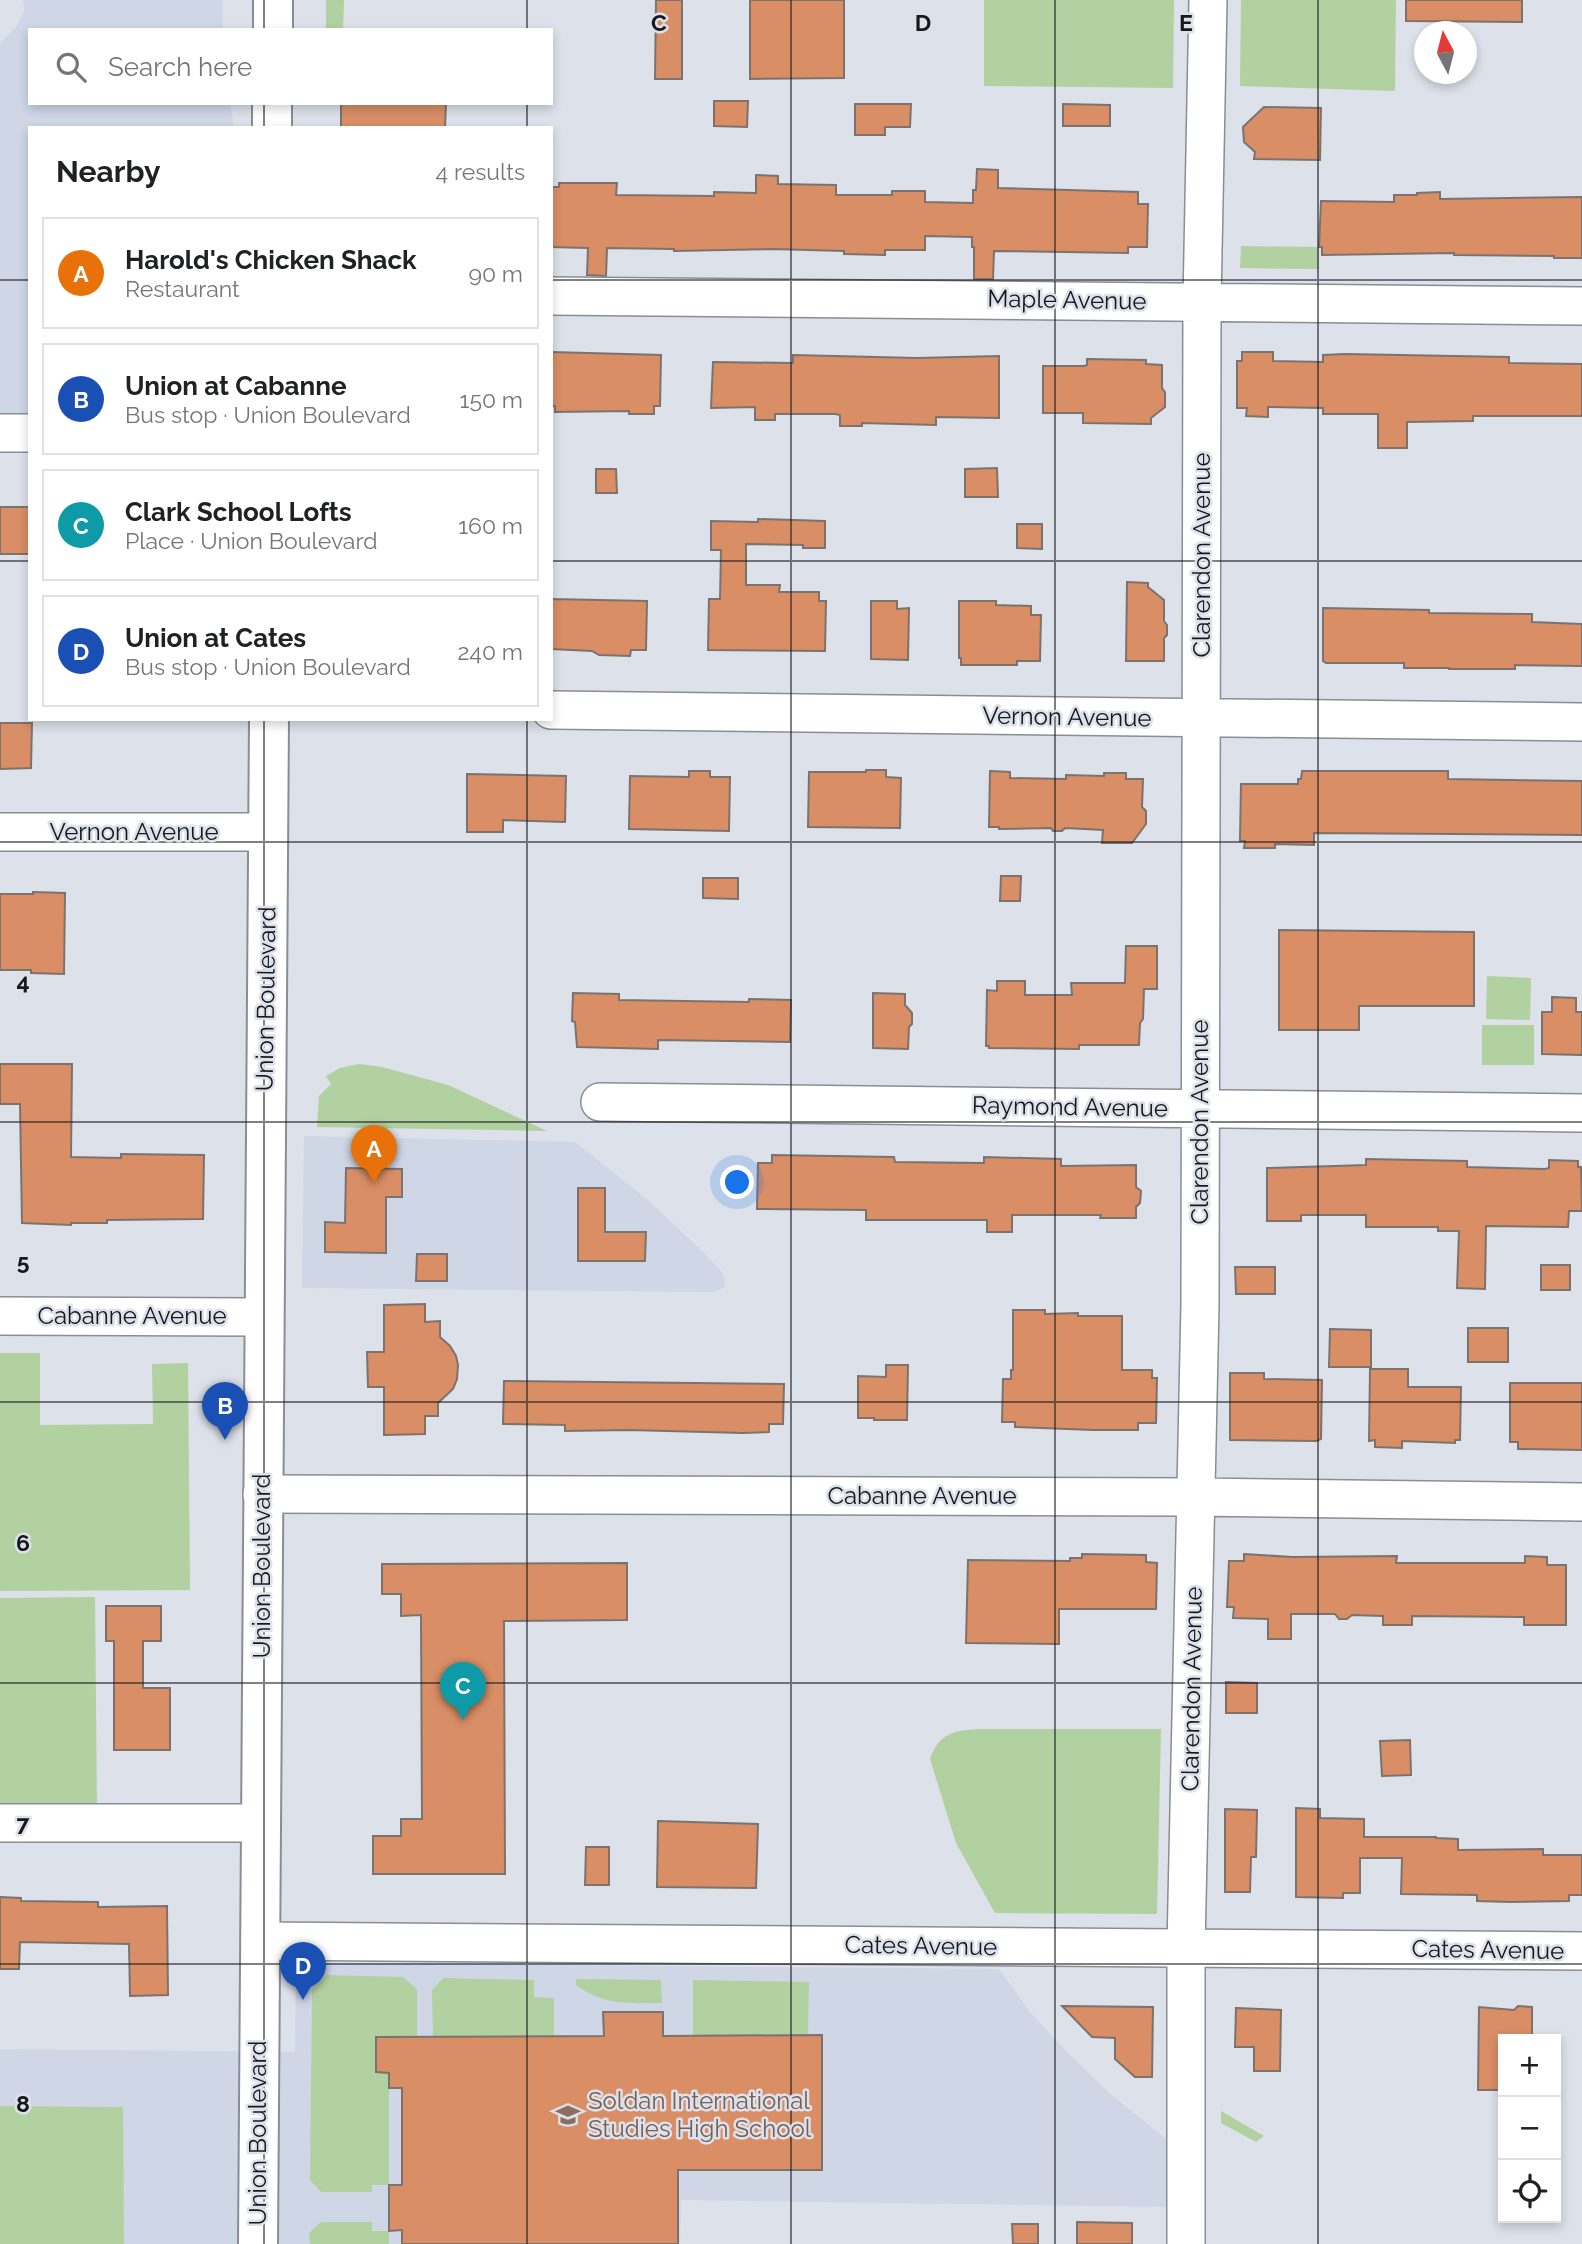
<!DOCTYPE html>
<meta charset="utf-8">
<style>
body{margin:0;font-family:Raleway,sans-serif;background:#f2f2f2;color:#202124}
.controls{position:absolute;right:21px;bottom:21px;display:grid;overflow:hidden;border-radius:0px;box-shadow:0 4px 10px #0003}
.controls button{width:63px;height:63px;display:grid;place-items:center;padding:0;border:0;border-bottom:2px solid #e0e0e0;background:#fff;color:#202124;font:35px sans-serif}
.compass{position:absolute;left:1414px;top:21px;width:63px;height:63px;border-radius:50%;background:#fff;box-shadow:0 4px 10px #0003;rotate:353deg}
.you{position:absolute;left:738px;top:1183px;width:24px;height:24px;margin:-18px;border:5px solid #fff;border-radius:50%;background:#1a73e8;box-shadow:0 0 0 10px #1a73e833}
.badge{display:grid;place-items:center;width:46px;height:46px;border-radius:50%;background:#9d6422;color:#fff;font-size:23px;font-weight:700}
.pin{position:absolute;translate:-50% -58px;filter:drop-shadow(0 2px 4px #0008)}
.pin::after{content:'';position:absolute;top:37px;width:24px;height:21px;background:inherit;clip-path:polygon(0 0,100% 0,50% 100%)}
.list{margin:0;padding:0;list-style:none}
h2{display:flex;justify-content:space-between;align-items:center;height:91px;margin:0;padding:0 28px;font-size:30px}
h2 small{font-size:23px;font-weight:400;color:#757577}
.list li{display:grid;grid-template-columns:46px 1fr auto;gap:21px;align-items:center;box-sizing:border-box;height:112px;margin:0 14px 14px;padding:0 14px;border:2px solid #e0e0e0;border-radius:0px}
.list b{display:block;font-size:26px;white-space:nowrap}
.list p{margin:0;font-size:23px;white-space:nowrap;color:#757577}
.list em{font-size:23px;font-style:normal;color:#757577}
.icon{flex:none;width:38px;height:38px;fill:none;stroke:currentColor;stroke-width:2;stroke-linecap:round;stroke-linejoin:round}
.map{position:relative;flex:none;width:1582px;height:2244px;overflow:hidden}
.search{position:absolute;background:#fff;box-shadow:0 4px 10px #0003;left:28px;top:28px;width:525px;height:77px;display:flex;align-items:center;gap:18px;box-sizing:border-box;padding:0 24px;border-radius:0px;color:#757577;font-size:26px}
.panel{position:absolute;background:#fff;box-shadow:0 4px 10px #0003;left:28px;top:126px;width:525px;height:595px;border-radius:0px}
.map>svg:first-child{display:block}
.built{fill:#cfd7e7}
.green{fill:#b2d1a1}
.building{fill:#d98e66;stroke:#7c736e;stroke-width:2}
.lines{fill:none;stroke-linecap:round;stroke-linejoin:round}
.minor-casing{stroke:#898d96;stroke-width:40}
.major-casing{stroke:#898d96;stroke-width:42}
.minor{stroke:#fff;stroke-width:37}
.major{stroke:#fff;stroke-width:38}
.grid{fill:none;stroke:#16181b;stroke-width:2;stroke-opacity:0.55}
.labels{text-anchor:middle;stroke-width:5;stroke-linejoin:round;paint-order:stroke}
.street-label{font-size:24px;fill:#16181b;stroke:#dce1ea}
.education-label{font-size:24px;fill:#785e54;stroke:#dce1ea;text-anchor:start}
.grid-label{font-size:23px;text-anchor:middle;font-weight:bold;fill:#16181b;stroke:#dce1ea;stroke-width:5;stroke-linejoin:round;paint-order:stroke}
</style>
<div class="map">
<svg width="1582" height="2244" viewBox="0 0 1582 2244">
<rect width="100%" height="100%" fill="#dce1ea"/>
<path class="built" d="M 23,0 L 223,0 L 223,30 L 30,30 L 30,103 L 230,103 L 234,128 L 30,128 L 30,418 L 0,418 L 0,44 L 17,26 L 24,11 Z
M 304,1136 L 575,1142 L 649,1201 L 700,1249 L 721,1271 L 725,1280 L 724,1287 L 715,1292 L 302,1288 Z
M 315,1963 L 999,1969 L 1030,2012 L 1065,2050 L 1108,2092 L 1166,2139 L 1166,2207 L 681,2200 L 680,2244 L 0,2244 L 0,2049 L 295,2052 L 296,1981 L 298,1973 L 305,1966 Z"/>
<path class="green" d="M 326,0 L 344,0 L 343,30 L 326,30 Z
M 984,0 L 1174,0 L 1173,88 L 984,86 Z
M 1241,0 L 1396,0 L 1395,91 L 1240,86 Z
M 1241,246 L 1319,247 L 1319,269 L 1240,268 Z
M 1487,976 L 1531,978 L 1530,1020 L 1486,1019 Z
M 1482,1025 L 1534,1025 L 1534,1065 L 1482,1065 Z
M 359,1064 L 382,1067 L 448,1085 L 547,1131 L 317,1127 L 319,1096 L 331,1084 L 326,1076 L 340,1068 Z
M 0,1353 L 40,1353 L 40,1425 L 153,1424 L 152,1364 L 188,1363 L 190,1590 L 0,1591 Z
M 95,1597 L 97,1811 L 0,1812 L 0,1598 Z
M 977,1729 L 1161,1729 L 1157,1914 L 995,1913 L 956,1843 L 930,1759 C 939,1734 952,1731 977,1729 Z
M 327,1975 L 403,1977 L 417,1989 L 417,2037 L 376,2037 L 376,2072 L 389,2073 L 389,2185 L 372,2185 L 372,2192 L 321,2192 L 310,2180 L 312,1990 Z
M 443,1978 L 534,1980 L 534,1997 L 554,1998 L 554,2036 L 433,2036 L 432,1990 Z
M 576,1979 L 661,1980 L 662,2003 C 625,2003 607,2006 576,1985 Z
M 693,1980 L 809,1982 L 808,2036 L 693,2036 Z
M 0,2106 L 123,2107 L 124,2244 L 0,2244 Z
M 1221,2111 L 1264,2136 L 1256,2142 L 1221,2123 Z
M 321,2222 L 372,2222 L 372,2231 L 389,2231 L 389,2244 L 310,2244 L 309,2233 Z"/>
<path class="building" d="M 656,0 L 682,0 L 682,79 L 655,79 Z
M 750,0 L 844,0 L 844,78 L 750,79 Z
M 1406,0 L 1522,0 L 1522,22 L 1406,21 Z
M 714,101 L 748,101 L 747,127 L 714,126 Z
M 341,103 L 446,103 L 445,128 L 341,128 Z
M 855,104 L 911,104 L 910,127 L 885,127 L 885,135 L 855,135 Z
M 1063,104 L 1110,105 L 1110,126 L 1063,126 Z
M 1264,107 L 1321,108 L 1320,160 L 1254,159 L 1255,152 L 1244,142 L 1243,127 Z
M 977,169 L 998,170 L 998,188 L 1138,192 L 1138,204 L 1148,204 L 1147,247 L 1128,247 L 1128,253 L 994,251 L 993,279 L 974,279 L 974,247 L 972,247 L 972,237 L 925,236 L 925,250 L 885,250 L 885,255 L 844,254 L 844,251 L 772,249 L 674,251 L 674,249 L 607,248 L 606,276 L 587,275 L 588,248 L 551,247 L 551,187 L 559,187 L 559,183 L 617,183 L 616,195 L 714,196 L 714,192 L 756,193 L 756,175 L 778,176 L 778,184 L 836,185 L 836,195 L 892,195 L 892,191 L 925,191 L 925,202 L 973,203 L 973,190 L 976,190 Z
M 1440,192 L 1440,199 L 1582,197 L 1582,258 L 1554,258 L 1554,256 L 1454,255 L 1454,253 L 1322,255 L 1322,247 L 1319,247 L 1321,201 L 1394,202 L 1394,195 L 1417,195 L 1417,193 Z
M 551,352 L 661,355 L 660,406 L 654,406 L 654,414 L 629,414 L 629,411 L 555,412 L 555,406 L 551,406 Z
M 1242,352 L 1273,352 L 1273,361 L 1323,362 L 1323,355 L 1345,354 L 1509,357 L 1509,363 L 1582,364 L 1582,416 L 1473,416 L 1473,421 L 1407,422 L 1407,448 L 1378,448 L 1378,414 L 1323,414 L 1323,408 L 1268,407 L 1268,417 L 1246,416 L 1247,408 L 1237,408 L 1237,361 L 1242,361 Z
M 793,355 L 917,358 L 999,356 L 999,418 L 936,417 L 936,425 L 862,423 L 862,426 L 840,426 L 840,415 L 835,414 L 775,414 L 775,420 L 755,420 L 755,407 L 711,408 L 713,362 L 793,363 Z
M 1087,359 L 1146,360 L 1146,364 L 1162,365 L 1162,388 L 1165,392 L 1165,407 L 1151,418 L 1151,424 L 1083,423 L 1083,413 L 1043,413 L 1043,366 L 1084,366 L 1087,365 Z
M 997,468 L 998,497 L 965,497 L 965,469 Z
M 596,469 L 616,469 L 617,493 L 596,493 Z
M 0,507 L 30,507 L 30,554 L 0,554 Z
M 758,519 L 825,521 L 825,548 L 803,548 L 803,545 L 746,544 L 746,585 L 780,585 L 779,592 L 819,592 L 819,601 L 826,601 L 825,651 L 708,650 L 709,599 L 720,599 L 721,550 L 711,550 L 711,521 L 758,522 Z
M 1017,524 L 1042,524 L 1042,549 L 1017,548 Z
M 1127,582 L 1148,583 L 1148,587 L 1164,600 L 1164,621 L 1167,625 L 1167,635 L 1164,638 L 1164,661 L 1126,661 Z
M 551,599 L 647,601 L 646,650 L 631,650 L 630,656 L 599,655 L 592,651 L 551,649 Z
M 871,601 L 897,601 L 897,609 L 909,608 L 908,660 L 871,659 Z
M 959,601 L 996,601 L 996,605 L 1031,606 L 1031,615 L 1041,615 L 1040,661 L 1017,661 L 1017,665 L 961,665 L 961,658 L 959,658 Z
M 1323,608 L 1429,610 L 1429,613 L 1532,614 L 1532,622 L 1582,624 L 1582,666 L 1515,665 L 1515,669 L 1449,669 L 1449,668 L 1404,668 L 1404,663 L 1326,663 L 1323,661 Z
M 0,723 L 32,723 L 31,768 L 0,769 Z
M 866,770 L 886,770 L 886,777 L 901,778 L 900,828 L 808,827 L 809,772 L 866,772 Z
M 689,771 L 710,771 L 710,777 L 730,777 L 729,831 L 629,829 L 630,776 L 689,777 Z
M 990,771 L 1010,772 L 1010,778 L 1066,779 L 1066,775 L 1104,776 L 1104,773 L 1126,773 L 1126,779 L 1143,779 L 1142,807 L 1146,811 L 1146,824 L 1132,843 L 1102,843 L 1103,830 L 1065,828 L 1062,831 L 1053,831 L 1051,828 L 999,829 L 999,827 L 989,827 Z
M 1302,771 L 1448,771 L 1448,779 L 1582,781 L 1582,835 L 1314,833 L 1314,845 L 1275,844 L 1275,848 L 1244,848 L 1245,841 L 1240,841 L 1241,784 L 1298,784 L 1298,779 L 1301,779 Z
M 467,774 L 566,776 L 565,822 L 503,820 L 503,832 L 467,832 Z
M 1001,876 L 1021,876 L 1020,901 L 1000,901 Z
M 703,878 L 738,878 L 738,899 L 703,898 Z
M 33,892 L 65,893 L 64,974 L 31,973 L 31,970 L 0,970 L 0,894 L 33,894 Z
M 1279,930 L 1474,932 L 1474,1006 L 1359,1006 L 1359,1030 L 1279,1030 Z
M 1126,946 L 1157,946 L 1157,989 L 1144,989 L 1143,1019 L 1140,1023 L 1139,1045 L 1079,1045 L 1079,1049 L 989,1048 L 989,1046 L 986,1046 L 987,990 L 997,991 L 997,981 L 1025,981 L 1025,995 L 1072,995 L 1071,983 L 1125,983 Z
M 573,993 L 619,994 L 619,1000 L 749,1002 L 749,999 L 791,1000 L 790,1042 L 658,1040 L 658,1049 L 577,1047 L 575,1022 L 572,1021 Z
M 873,993 L 905,994 L 905,1005 L 912,1013 L 912,1024 L 909,1027 L 908,1049 L 873,1048 Z
M 1552,997 L 1576,998 L 1576,1012 L 1582,1012 L 1582,1055 L 1542,1054 L 1542,1012 L 1552,1012 Z
M 0,1064 L 72,1064 L 71,1157 L 121,1158 L 121,1154 L 204,1155 L 203,1219 L 107,1220 L 107,1223 L 71,1223 L 71,1225 L 22,1223 L 20,1104 L 0,1104 Z
M 772,1155 L 894,1157 L 895,1162 L 984,1163 L 984,1157 L 1061,1159 L 1061,1166 L 1136,1165 L 1136,1187 L 1141,1191 L 1140,1203 L 1136,1207 L 1136,1218 L 1100,1218 L 1101,1215 L 1012,1215 L 1012,1232 L 987,1232 L 987,1220 L 866,1220 L 866,1210 L 757,1209 L 758,1163 L 772,1163 Z
M 1366,1159 L 1467,1161 L 1467,1167 L 1545,1169 L 1549,1168 L 1549,1160 L 1578,1161 L 1578,1167 L 1581,1167 L 1582,1211 L 1569,1211 L 1568,1227 L 1486,1226 L 1485,1289 L 1457,1288 L 1459,1231 L 1438,1231 L 1438,1227 L 1366,1227 L 1366,1215 L 1301,1215 L 1301,1221 L 1267,1221 L 1267,1168 L 1366,1165 Z
M 346,1168 L 402,1169 L 402,1197 L 386,1197 L 386,1253 L 325,1252 L 325,1222 L 345,1223 Z
M 578,1188 L 605,1188 L 605,1232 L 646,1232 L 645,1261 L 578,1261 Z
M 417,1254 L 447,1254 L 447,1281 L 416,1281 Z
M 1541,1265 L 1570,1265 L 1570,1290 L 1541,1290 Z
M 1235,1267 L 1275,1267 L 1275,1294 L 1236,1294 Z
M 425,1304 L 425,1322 L 440,1321 L 440,1337 L 450,1346 L 456,1356 L 458,1365 L 457,1379 L 453,1389 L 438,1403 L 438,1416 L 425,1416 L 425,1434 L 384,1435 L 384,1387 L 368,1387 L 367,1352 L 384,1352 L 384,1305 Z
M 1013,1310 L 1045,1310 L 1045,1314 L 1078,1313 L 1078,1316 L 1122,1316 L 1122,1370 L 1152,1370 L 1152,1378 L 1157,1378 L 1156,1423 L 1138,1423 L 1138,1430 L 1093,1430 L 1015,1427 L 1015,1422 L 1002,1422 L 1003,1379 L 1011,1379 L 1011,1370 L 1013,1370 Z
M 1468,1328 L 1508,1328 L 1508,1362 L 1468,1362 Z
M 1330,1329 L 1371,1330 L 1371,1367 L 1329,1367 Z
M 886,1365 L 908,1365 L 907,1420 L 874,1420 L 874,1418 L 858,1418 L 858,1376 L 886,1377 Z
M 1370,1369 L 1408,1369 L 1408,1387 L 1461,1387 L 1460,1440 L 1455,1440 L 1455,1443 L 1402,1441 L 1402,1448 L 1375,1447 L 1375,1440 L 1369,1441 Z
M 1230,1373 L 1264,1373 L 1264,1379 L 1322,1380 L 1321,1439 L 1317,1441 L 1230,1440 Z
M 504,1381 L 784,1384 L 783,1424 L 769,1424 L 769,1432 L 743,1433 L 629,1430 L 565,1431 L 565,1425 L 503,1424 Z
M 1510,1383 L 1582,1383 L 1582,1450 L 1518,1449 L 1518,1442 L 1510,1442 Z
M 1082,1554 L 1146,1555 L 1146,1562 L 1157,1563 L 1156,1609 L 1059,1609 L 1059,1644 L 966,1643 L 968,1560 L 1070,1561 L 1070,1558 L 1082,1558 Z
M 1244,1554 L 1292,1557 L 1397,1556 L 1396,1563 L 1525,1563 L 1525,1556 L 1547,1557 L 1547,1565 L 1566,1565 L 1566,1625 L 1524,1625 L 1524,1617 L 1412,1616 L 1412,1625 L 1383,1625 L 1383,1616 L 1352,1615 L 1347,1619 L 1339,1619 L 1335,1614 L 1291,1614 L 1291,1639 L 1268,1639 L 1268,1619 L 1233,1618 L 1234,1607 L 1227,1607 L 1229,1561 L 1244,1561 Z
M 627,1563 L 627,1620 L 504,1621 L 505,1874 L 373,1874 L 373,1836 L 401,1836 L 401,1819 L 422,1819 L 421,1615 L 401,1616 L 401,1594 L 382,1594 L 382,1564 Z
M 106,1606 L 161,1606 L 161,1641 L 143,1641 L 143,1688 L 170,1688 L 170,1750 L 114,1750 L 114,1641 L 106,1641 Z
M 1226,1682 L 1257,1683 L 1257,1713 L 1226,1713 Z
M 1410,1740 L 1411,1775 L 1382,1776 L 1380,1741 Z
M 1296,1808 L 1320,1809 L 1320,1818 L 1364,1819 L 1364,1837 L 1436,1837 L 1436,1838 L 1458,1839 L 1458,1850 L 1543,1849 L 1543,1855 L 1582,1855 L 1582,1895 L 1569,1895 L 1569,1901 L 1511,1902 L 1477,1901 L 1477,1895 L 1401,1894 L 1402,1858 L 1360,1858 L 1360,1893 L 1343,1893 L 1343,1898 L 1296,1897 Z
M 1225,1809 L 1257,1810 L 1256,1857 L 1251,1857 L 1250,1892 L 1225,1892 Z
M 658,1821 L 758,1824 L 756,1888 L 657,1887 Z
M 586,1847 L 609,1847 L 609,1885 L 585,1885 Z
M 0,1897 L 21,1898 L 21,1901 L 98,1902 L 98,1907 L 167,1906 L 168,1995 L 130,1996 L 129,1944 L 20,1942 L 19,1969 L 0,1969 Z
M 1062,2006 L 1153,2007 L 1152,2077 L 1135,2077 L 1115,2059 L 1115,2038 L 1092,2037 Z
M 1518,2006 L 1532,2007 L 1532,2039 L 1503,2039 L 1503,2074 L 1500,2074 L 1500,2090 L 1478,2090 L 1479,2007 L 1514,2010 Z
M 1236,2008 L 1281,2010 L 1280,2071 L 1254,2071 L 1254,2047 L 1235,2047 Z
M 603,2012 L 663,2012 L 663,2036 L 822,2035 L 822,2170 L 678,2170 L 678,2244 L 402,2244 L 402,2230 L 389,2231 L 389,2185 L 402,2185 L 402,2088 L 389,2088 L 389,2073 L 376,2072 L 376,2037 L 604,2036 Z
M 1077,2222 L 1132,2223 L 1132,2244 L 1077,2244 Z
M 1012,2224 L 1038,2224 L 1038,2244 L 1013,2244 Z"/>
<g class="lines">
<g class="minor-casing">
<path id="minor" d="M 551,296 L 1582,306
M 0,433 L 30,433
M 551,710 L 1582,722
M 0,832 L 267,832
M 600,1102 L 1582,1113
M 0,1316 L 264,1317
M 262,1494 L 1196,1497 L 1582,1502
M 0,1823 L 260,1823
M 260,1941 L 1582,1951
M 1186,2244 L 1186,1947 L 1200,1305 L 1202,302 L 1208,0"/>
</g>
<g class="major-casing">
<path id="major" d="M 273,30 L 273,0
M 272,128 L 272,103
M 258,2244 L 269,719"/>
</g>
<use href="#minor" class="minor"/>
<use href="#major" class="major"/>
</g>
<path class="grid" d="M 264,0 L 264,30M 527,0 L 527,30M 791,0 L 791,2244M 1055,0 L 1055,2244M 1318,0 L 1318,2244M 264,103 L 264,128M 527,103 L 527,128M 0,280 L 30,280M 551,280 L 1582,280M 0,561 L 30,561M 551,561 L 1582,561M 264,719 L 264,2244M 527,719 L 527,2244M 0,842 L 1582,842M 0,1122 L 1582,1122M 0,1402 L 1582,1402M 0,1683 L 1582,1683M 0,1964 L 1582,1964"/>
<defs>
<g id="school-bare" transform="scale(1.89)"><path d="M0-5L7-2L0 1L-7-2ZM-4 1L0 2.5L4 1V4Q0 6-4 4Z" fill="#8d6e63" stroke="#dce1ea" stroke-width="2.5" paint-order="stroke"/></g>
</defs>
<g fill-rule="evenodd">
<use href="#school-bare" x="568" y="2115"/>
</g>
<g class="labels">
<g class="street-label">
<text transform="translate(1067 300) rotate(1)" y="8">Maple Avenue</text>
<text transform="translate(1202 555) rotate(-90)" y="8">Clarendon Avenue</text>
<text transform="translate(1067 717) rotate(1)" y="8">Vernon Avenue</text>
<text x="134" y="840">Vernon Avenue</text>
<text transform="translate(266 999) rotate(-89)" y="8">Union Boulevard</text>
<text transform="translate(1070 1107) rotate(1)" y="8">Raymond Avenue</text>
<text transform="translate(1200 1122) rotate(-90)" y="8">Clarendon Avenue</text>
<text x="132" y="1324">Cabanne Avenue</text>
<text x="922" y="1504">Cabanne Avenue</text>
<text transform="translate(262 1566) rotate(-90)" y="8">Union Boulevard</text>
<text transform="translate(1192 1689) rotate(-89)" y="8">Clarendon Avenue</text>
<text transform="translate(921 1946) rotate(1)" y="8">Cates Avenue</text>
<text transform="translate(1488 1950) rotate(1)" y="8">Cates Avenue</text>
<text transform="translate(258 2133) rotate(-90)" y="8">Union Boulevard</text>
</g>
<g class="education-label">
<text x="588" y="2109">Soldan International<tspan x="588" dy="28">Studies High School</tspan></text>
</g>
</g>
<g class="grid-label">
<text x="659" y="31">C</text>
<text x="923" y="31">D</text>
<text x="1186" y="31">E</text>
<text x="23" y="990">4</text>
<text x="23" y="1270">5</text>
<text x="23" y="1551">6</text>
<text x="23" y="1831">7</text>
<text x="23" y="2112">8</text>
</g>
</svg>
<div class="controls">
<button>+</button>
<button>−</button>
<button><svg class="icon" aria-label="locate" viewBox="0 0 24 24"><circle cx="12" cy="12" r="6"/><path d="M12 2v4M12 18v4M2 12h4M18 12h4"/></svg></button>
</div>
<svg class="compass" viewBox="-18 -18 36 36"><path d="M0-13l5 13h-10z" fill="#e53935"/><path d="M0 13l5-13h-10z" fill="#757577"/></svg>
<div class="you"></div>
<div class="pin badge" style="left:374px;top:1183px;background:#e8710a">A</div>
<div class="pin badge" style="left:225px;top:1440px;background:#1a4fb4">B</div>
<div class="pin badge" style="left:463px;top:1720px;background:#0f9aa8">C</div>
<div class="pin badge" style="left:303px;top:2000px;background:#1a4fb4">D</div>
<div class="search"><svg class="icon" aria-label="search" viewBox="0 0 24 24"><circle cx="10" cy="10" r="6"/><path d="M15 15l6 6"/></svg>Search here</div>
<section class="panel">
<h2>Nearby<small>4 results</small></h2>
<ul class="list">
<li><span class="badge" style="background:#e8710a">A</span><div><b>Harold's Chicken Shack</b><p>Restaurant</p></div><em>90 m</em></li>
<li><span class="badge" style="background:#1a4fb4">B</span><div><b>Union at Cabanne</b><p>Bus stop · Union Boulevard</p></div><em>150 m</em></li>
<li><span class="badge" style="background:#0f9aa8">C</span><div><b>Clark School Lofts</b><p>Place · Union Boulevard</p></div><em>160 m</em></li>
<li><span class="badge" style="background:#1a4fb4">D</span><div><b>Union at Cates</b><p>Bus stop · Union Boulevard</p></div><em>240 m</em></li>
</ul>
</section>
</div>
